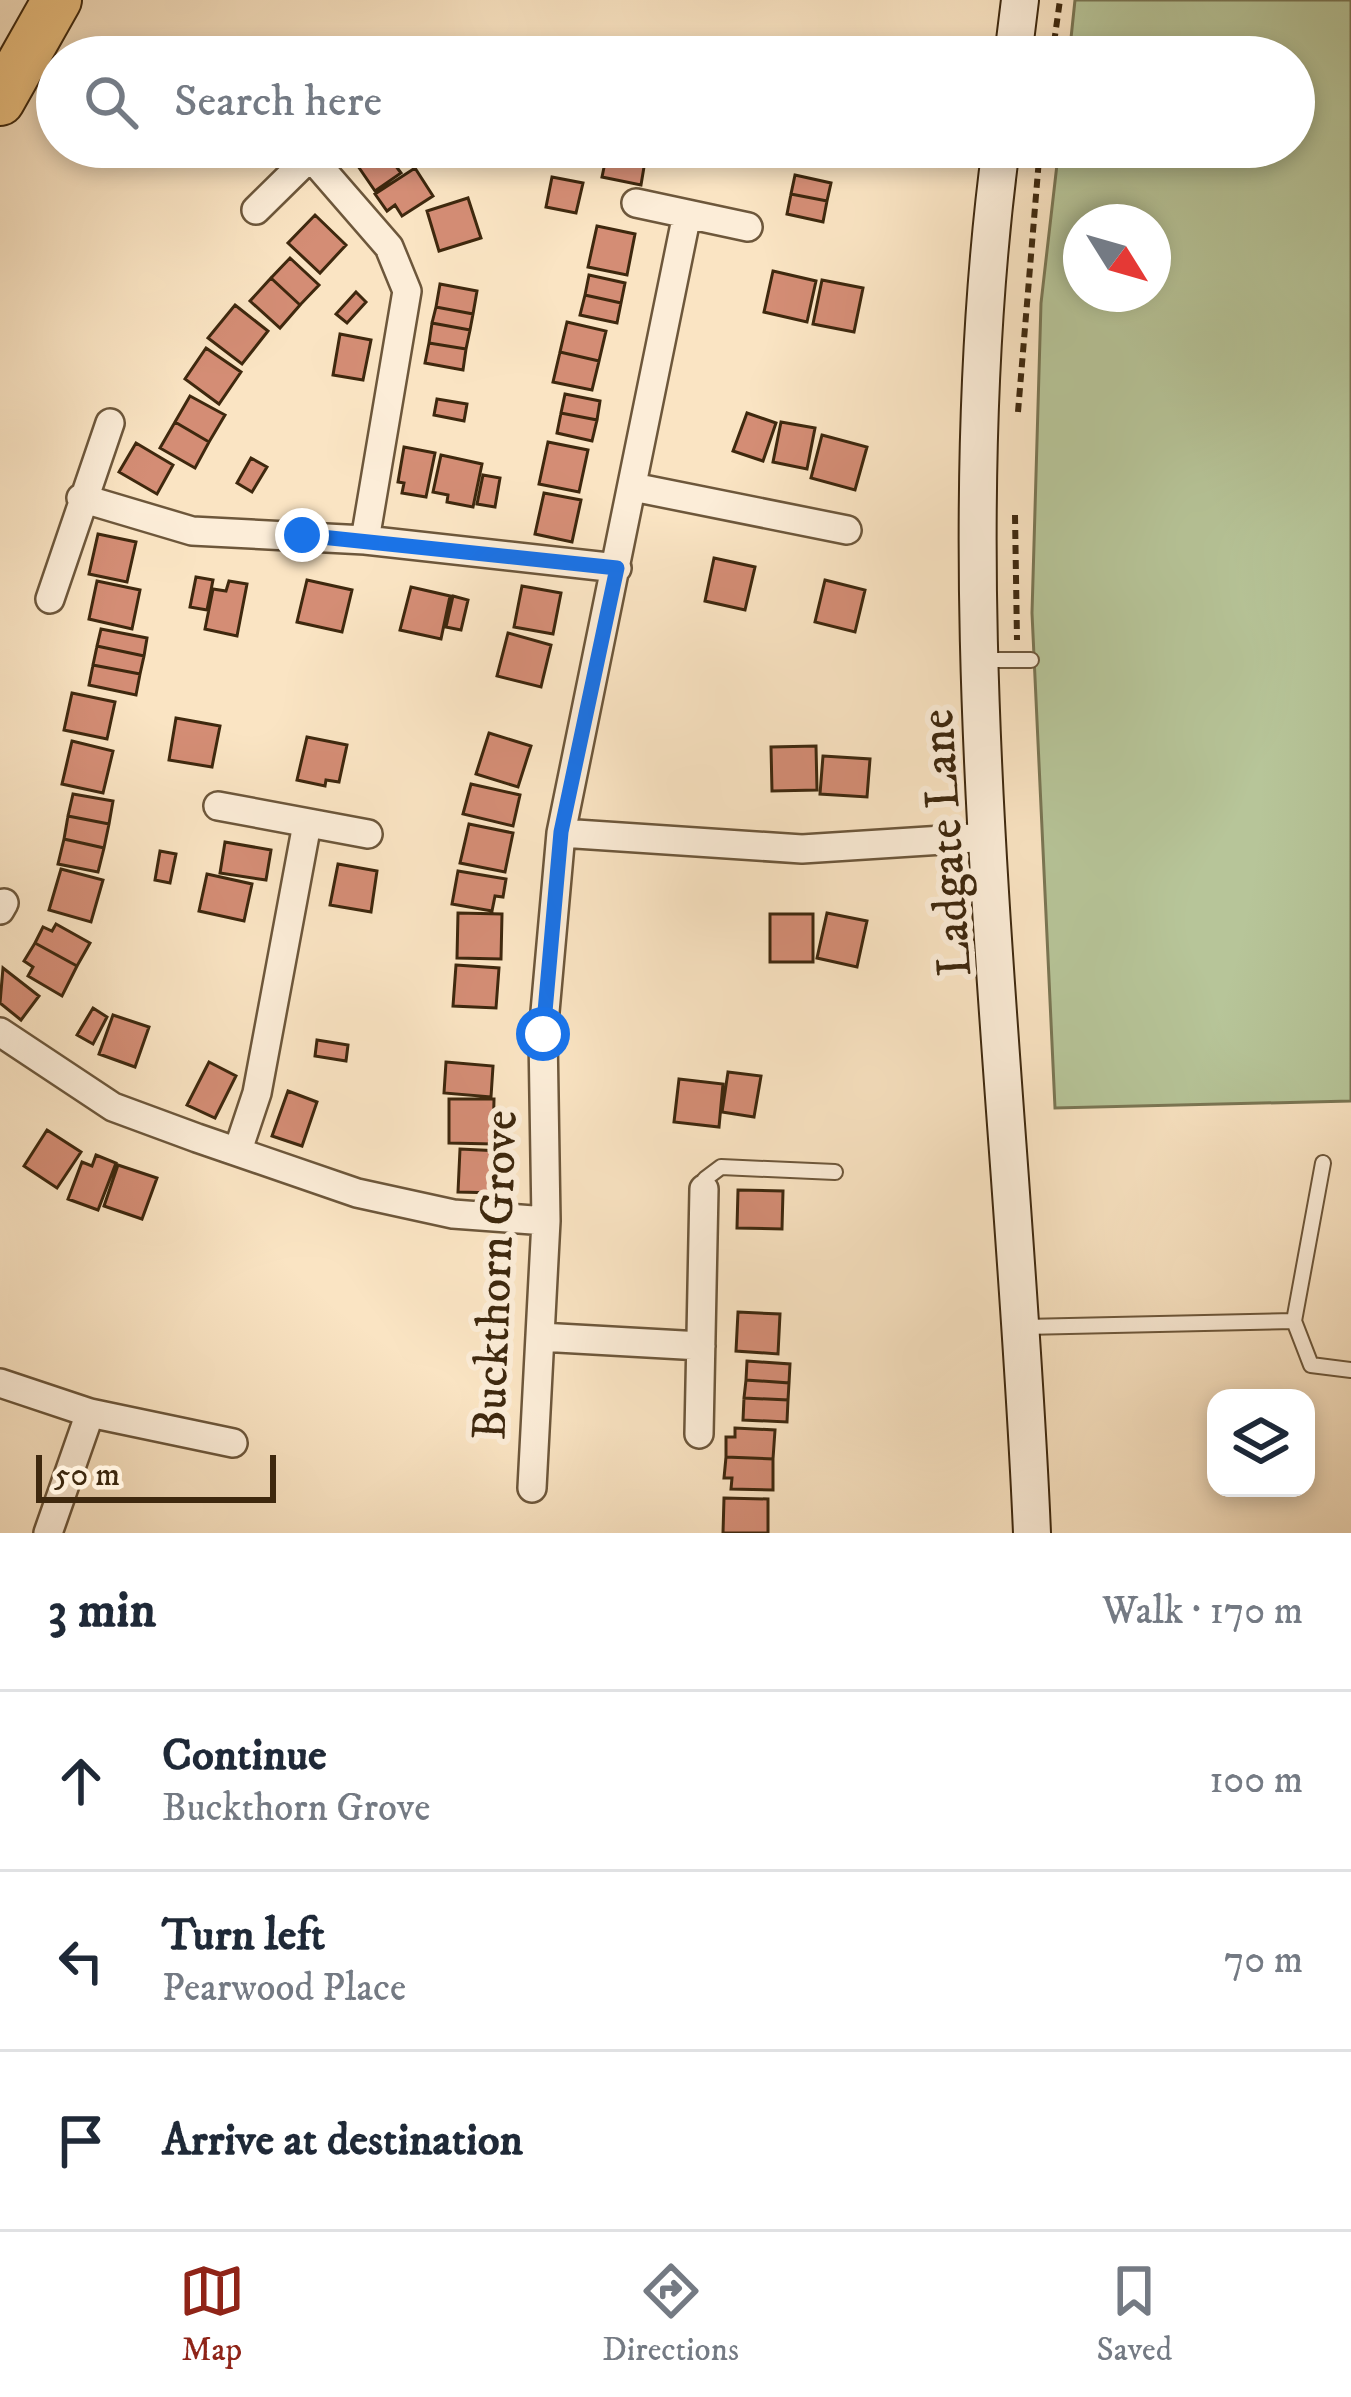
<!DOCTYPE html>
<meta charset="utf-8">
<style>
body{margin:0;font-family:"IM FELL DW Pica",serif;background:#f6f6f7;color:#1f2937}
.controls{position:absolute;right:36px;bottom:36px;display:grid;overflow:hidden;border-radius:24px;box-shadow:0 6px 18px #0003}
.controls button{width:108px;height:108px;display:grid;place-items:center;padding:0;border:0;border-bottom:3px solid #e0e1e3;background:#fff;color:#1f2937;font:60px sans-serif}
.compass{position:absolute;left:1063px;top:204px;width:108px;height:108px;border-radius:50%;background:#fff;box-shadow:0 6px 18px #0003;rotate:127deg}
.scale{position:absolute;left:36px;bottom:30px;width:240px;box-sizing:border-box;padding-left:12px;border:6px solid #3e280e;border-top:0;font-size:33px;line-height:42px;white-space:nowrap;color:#3e280e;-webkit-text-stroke:9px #fcedd8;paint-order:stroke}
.stop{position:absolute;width:36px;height:36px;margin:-27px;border:9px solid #1a73e8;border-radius:50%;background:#fff}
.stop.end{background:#1a73e8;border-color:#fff;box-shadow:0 3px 12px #0008}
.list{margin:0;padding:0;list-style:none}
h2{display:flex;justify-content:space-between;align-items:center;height:156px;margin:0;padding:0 48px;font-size:51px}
h2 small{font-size:39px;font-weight:400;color:#747a83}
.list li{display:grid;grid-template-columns:78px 1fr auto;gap:36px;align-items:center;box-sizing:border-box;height:180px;padding:0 48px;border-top:3px solid #e0e1e3}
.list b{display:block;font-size:45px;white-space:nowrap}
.list p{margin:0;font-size:39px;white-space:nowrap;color:#747a83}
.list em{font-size:39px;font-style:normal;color:#747a83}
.icon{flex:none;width:66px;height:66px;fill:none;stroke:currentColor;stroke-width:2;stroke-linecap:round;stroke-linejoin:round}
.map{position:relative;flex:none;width:1351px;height:1533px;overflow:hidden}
.search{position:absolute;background:#fff;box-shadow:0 6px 18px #0003;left:36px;right:36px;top:36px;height:132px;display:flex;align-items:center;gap:30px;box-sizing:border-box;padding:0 42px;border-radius:66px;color:#747a83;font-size:45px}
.sheet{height:696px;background:#fff}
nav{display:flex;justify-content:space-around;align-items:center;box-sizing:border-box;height:168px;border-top:3px solid #e0e1e3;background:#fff;font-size:33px;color:#747a83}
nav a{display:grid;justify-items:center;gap:6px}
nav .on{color:#8f2418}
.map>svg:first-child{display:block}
.green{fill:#b7c599;stroke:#7a7654;stroke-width:3;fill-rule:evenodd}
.building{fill:#d48d75;stroke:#3e280e;stroke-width:3}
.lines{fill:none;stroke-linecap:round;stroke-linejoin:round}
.lane-casing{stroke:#6d573b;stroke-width:18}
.street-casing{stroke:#6d573b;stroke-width:32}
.secondary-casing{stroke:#3e280e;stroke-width:40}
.highway-casing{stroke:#3e280e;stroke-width:52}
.path{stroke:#3e280e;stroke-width:6;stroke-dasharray:9 6;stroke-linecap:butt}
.lane{stroke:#fcedd8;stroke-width:14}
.street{stroke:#fcedd8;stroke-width:27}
.secondary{stroke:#fcedd8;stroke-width:36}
.highway{stroke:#edc282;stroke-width:48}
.route{stroke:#1a73e8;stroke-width:15}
.labels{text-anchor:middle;stroke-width:12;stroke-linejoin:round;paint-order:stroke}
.street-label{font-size:48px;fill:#3e280e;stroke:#fcedd8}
</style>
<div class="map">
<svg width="1351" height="1533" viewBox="0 0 1351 1533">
<rect width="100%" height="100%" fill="#fae4c3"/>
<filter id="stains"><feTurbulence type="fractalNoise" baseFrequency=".00167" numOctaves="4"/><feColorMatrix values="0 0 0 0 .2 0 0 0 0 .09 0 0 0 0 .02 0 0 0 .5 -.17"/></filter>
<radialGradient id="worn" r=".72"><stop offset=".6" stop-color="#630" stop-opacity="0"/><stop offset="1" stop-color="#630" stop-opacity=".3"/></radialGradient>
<path class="green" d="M 1075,0 L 1351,0 L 1351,1101 L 1055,1108 L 1032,613 L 1041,303 L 1059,147 L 1294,147 L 1294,57 L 1069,57 ZM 1081,222 L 1153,222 L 1153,294 L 1081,294 Z"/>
<path class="building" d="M 364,147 L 382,147 L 401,173 L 375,191 L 351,156 Z
M 609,147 L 648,147 L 645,161 L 607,153 Z
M 607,153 L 645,161 L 641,185 L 602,177 Z
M 415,168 L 433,196 L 402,216 L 395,205 L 387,211 L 375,194 Z
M 795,175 L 831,183 L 827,201 L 791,194 Z
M 552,177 L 583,183 L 576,213 L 546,207 Z
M 791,194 L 827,201 L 823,222 L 787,214 Z
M 468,198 L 481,238 L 439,251 L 427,211 Z
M 315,215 L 346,245 L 320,273 L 288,243 Z
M 597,226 L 635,234 L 627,275 L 588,267 Z
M 290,258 L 319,285 L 300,305 L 271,278 Z
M 773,271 L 816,281 L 807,322 L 764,312 Z
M 589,275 L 625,283 L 621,303 L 585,295 Z
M 271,278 L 300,305 L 280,328 L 250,301 Z
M 822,280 L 863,288 L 854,332 L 813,324 Z
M 440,284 L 477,291 L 473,314 L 436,307 Z
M 356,292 L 366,302 L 347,323 L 336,314 Z
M 585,295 L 621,303 L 617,323 L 580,315 Z
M 235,305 L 268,331 L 242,364 L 208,338 Z
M 436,307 L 473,314 L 470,330 L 432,323 Z
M 567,322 L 606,331 L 599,361 L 560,352 Z
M 432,323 L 470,330 L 466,349 L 429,343 Z
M 340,334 L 371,340 L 363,380 L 333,375 Z
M 429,343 L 466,349 L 463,370 L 425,363 Z
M 206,348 L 241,372 L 219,404 L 185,379 Z
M 560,352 L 599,361 L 592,390 L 553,382 Z
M 565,394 L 600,401 L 597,420 L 561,413 Z
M 190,396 L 225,415 L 209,442 L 175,422 Z
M 437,399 L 467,404 L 464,421 L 434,415 Z
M 561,413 L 597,420 L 592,441 L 557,433 Z
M 747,413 L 776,423 L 763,461 L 733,451 Z
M 175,422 L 209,442 L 195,468 L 160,448 Z
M 781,422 L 815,428 L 807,469 L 773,462 Z
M 822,435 L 867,447 L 855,490 L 811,478 Z
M 548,442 L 588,450 L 579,492 L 539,484 Z
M 136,443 L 173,465 L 157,494 L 119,472 Z
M 404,447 L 435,453 L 426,497 L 402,493 L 404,483 L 398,482 Z
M 441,455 L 482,464 L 473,507 L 447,502 L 448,495 L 433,492 Z
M 251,458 L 267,467 L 252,492 L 237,483 Z
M 483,475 L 500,478 L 495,507 L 477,504 Z
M 544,493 L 581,500 L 572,542 L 535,534 Z
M 98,534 L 136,542 L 127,582 L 89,574 Z
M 714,558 L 755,567 L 745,610 L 705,601 Z
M 196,577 L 213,580 L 207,610 L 190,607 Z
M 307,580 L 352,590 L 342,632 L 297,622 Z
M 825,580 L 865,590 L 855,632 L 815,622 Z
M 97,581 L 140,590 L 132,629 L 89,619 Z
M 229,581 L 247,584 L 237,636 L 205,629 L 213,589 L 226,591 Z
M 522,586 L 561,593 L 553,634 L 514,627 Z
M 411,587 L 450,596 L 441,639 L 400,630 Z
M 453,596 L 468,600 L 461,630 L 446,627 Z
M 101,629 L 147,638 L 144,656 L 97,646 Z
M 508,633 L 551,645 L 541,687 L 497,676 Z
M 97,646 L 144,656 L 140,674 L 93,665 Z
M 93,665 L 140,674 L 136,695 L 89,685 Z
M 72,693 L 115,702 L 107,739 L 64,730 Z
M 176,718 L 220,726 L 212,767 L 169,760 Z
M 489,733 L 531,746 L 518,787 L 476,774 Z
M 307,737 L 347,745 L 339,782 L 326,780 L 325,786 L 297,780 Z
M 72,741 L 113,751 L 103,793 L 62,784 Z
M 816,746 L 817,790 L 772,791 L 771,747 Z
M 823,756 L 870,759 L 867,797 L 820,794 Z
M 471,784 L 520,795 L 513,826 L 463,814 Z
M 73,794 L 113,801 L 109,824 L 68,816 Z
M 68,816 L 109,824 L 104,848 L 64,839 Z
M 469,824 L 513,833 L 505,872 L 460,863 Z
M 64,839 L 104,848 L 98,872 L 58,864 Z
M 225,842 L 271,850 L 266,880 L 220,873 Z
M 160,851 L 176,854 L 170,883 L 155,880 Z
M 338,864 L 377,871 L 371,912 L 330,905 Z
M 61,869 L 103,880 L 91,922 L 49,910 Z
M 458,871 L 506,879 L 503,897 L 495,896 L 492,911 L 452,904 Z
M 207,874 L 252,884 L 244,921 L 199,911 Z
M 458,913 L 502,914 L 501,959 L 457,958 Z
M 827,913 L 867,921 L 857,967 L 817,958 Z
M 770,914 L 813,914 L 813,962 L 770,962 Z
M 56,924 L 90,943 L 77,966 L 35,943 L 43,927 L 52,931 Z
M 35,943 L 77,966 L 62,996 L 28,976 L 33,967 L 24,961 Z
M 456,965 L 499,968 L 496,1008 L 453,1006 Z
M 3,968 L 39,996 L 21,1020 L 0,1003 Z
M 93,1008 L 107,1017 L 93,1044 L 77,1035 Z
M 113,1015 L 149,1027 L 135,1067 L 99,1054 Z
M 317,1040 L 348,1045 L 346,1061 L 315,1056 Z
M 209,1062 L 236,1076 L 215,1118 L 187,1105 Z
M 446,1062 L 493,1066 L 491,1097 L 444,1093 Z
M 728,1072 L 761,1076 L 754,1117 L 722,1112 Z
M 679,1079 L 723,1084 L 719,1127 L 674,1122 Z
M 288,1091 L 317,1102 L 302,1146 L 272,1136 Z
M 449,1099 L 494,1099 L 493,1144 L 449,1143 Z
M 47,1130 L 81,1152 L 57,1188 L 24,1166 Z
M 460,1149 L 500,1151 L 498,1193 L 458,1192 Z
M 96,1155 L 116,1163 L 98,1210 L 68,1199 L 82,1162 L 92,1166 Z
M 118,1165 L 157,1178 L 142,1219 L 104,1206 Z
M 738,1190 L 783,1191 L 782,1229 L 737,1228 Z
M 738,1312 L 780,1314 L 778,1354 L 736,1351 Z
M 747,1361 L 790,1364 L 789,1383 L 746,1380 Z
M 746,1380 L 789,1383 L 788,1400 L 744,1398 Z
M 744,1398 L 788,1400 L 787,1422 L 743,1420 Z
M 735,1428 L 775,1430 L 773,1459 L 726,1457 L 726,1437 L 735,1437 Z
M 726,1457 L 773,1459 L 773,1490 L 731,1489 L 732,1478 L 724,1478 Z
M 724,1498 L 768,1499 L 768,1533 L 723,1533 Z"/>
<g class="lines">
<g class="lane-casing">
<path id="lane" d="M 980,660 L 1031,660
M 704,1189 L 705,1179 L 721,1167 L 835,1172
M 1294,1321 L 1323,1163
M 1024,1327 L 1294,1321 L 1311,1365 L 1351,1370"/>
</g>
<g class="street-casing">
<path id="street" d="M 310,156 L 389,247 L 407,291 L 365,540
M 636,203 L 748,227
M 256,210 L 320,147
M 633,487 L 847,530
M 81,498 L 192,531 L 365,540 L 617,568
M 50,599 L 110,423
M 218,806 L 368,834
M 561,833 L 802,849 L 990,837
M 0,910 L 4,903
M 0,1032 L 113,1107 L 197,1138 L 357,1193 L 453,1214 L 546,1221
M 238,1150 L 257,1093 L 307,824
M 540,1337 L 701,1346
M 0,1383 L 90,1413 L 233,1443
M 699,1434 L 704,1189
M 532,1488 L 546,1221 L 543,1034 L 561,833 L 687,214
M 48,1533 L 90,1413"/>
</g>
<g class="secondary-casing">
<path id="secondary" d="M 1013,57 L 1020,0
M 1001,147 C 941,596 1013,1080 1032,1533"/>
</g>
<g class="highway-casing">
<path id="highway" d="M 0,101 L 57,0"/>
</g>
<path class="path" d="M 1052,57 L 1060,0
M 1018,412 L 1040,147
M 1015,515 L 1017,640"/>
<use href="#lane" class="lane"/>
<use href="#street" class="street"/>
<use href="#secondary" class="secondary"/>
<use href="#highway" class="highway"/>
</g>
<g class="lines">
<path class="route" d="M 302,535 L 617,568 L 561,832 L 543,1034"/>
</g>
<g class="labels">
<g class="street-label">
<text transform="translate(944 843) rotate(-94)" y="17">Ladgate Lane</text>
<text transform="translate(493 1275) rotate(-88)" y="17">Buckthorn Grove</text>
</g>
</g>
<rect width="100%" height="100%" filter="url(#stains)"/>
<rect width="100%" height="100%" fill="url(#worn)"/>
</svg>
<div class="controls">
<button><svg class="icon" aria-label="layers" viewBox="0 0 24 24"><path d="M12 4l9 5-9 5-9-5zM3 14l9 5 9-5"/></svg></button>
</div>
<svg class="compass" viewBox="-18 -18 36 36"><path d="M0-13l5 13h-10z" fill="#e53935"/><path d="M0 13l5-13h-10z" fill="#747a83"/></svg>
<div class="scale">50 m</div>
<div class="stop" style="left:543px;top:1034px"></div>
<div class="stop end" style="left:302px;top:535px"></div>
<div class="search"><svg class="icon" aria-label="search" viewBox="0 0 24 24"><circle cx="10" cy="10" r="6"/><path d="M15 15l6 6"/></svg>Search here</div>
</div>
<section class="sheet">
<h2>3 min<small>Walk · 170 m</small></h2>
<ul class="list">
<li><svg class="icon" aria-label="ahead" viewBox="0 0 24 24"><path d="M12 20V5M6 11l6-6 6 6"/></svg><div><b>Continue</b><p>Buckthorn Grove</p></div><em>100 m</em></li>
<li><svg class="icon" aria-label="left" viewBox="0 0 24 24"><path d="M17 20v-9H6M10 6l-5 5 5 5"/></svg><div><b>Turn left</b><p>Pearwood Place</p></div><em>70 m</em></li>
<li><svg class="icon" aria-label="arrive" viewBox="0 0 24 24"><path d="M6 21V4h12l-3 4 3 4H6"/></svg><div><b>Arrive at destination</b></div></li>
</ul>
</section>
<nav>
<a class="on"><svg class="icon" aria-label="map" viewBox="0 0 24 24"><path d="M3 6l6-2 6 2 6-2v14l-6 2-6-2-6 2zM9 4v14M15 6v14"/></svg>Map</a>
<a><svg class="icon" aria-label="directions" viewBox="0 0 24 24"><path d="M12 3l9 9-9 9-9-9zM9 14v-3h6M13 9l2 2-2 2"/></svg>Directions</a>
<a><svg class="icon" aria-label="saved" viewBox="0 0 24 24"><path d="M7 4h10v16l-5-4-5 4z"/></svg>Saved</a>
</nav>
